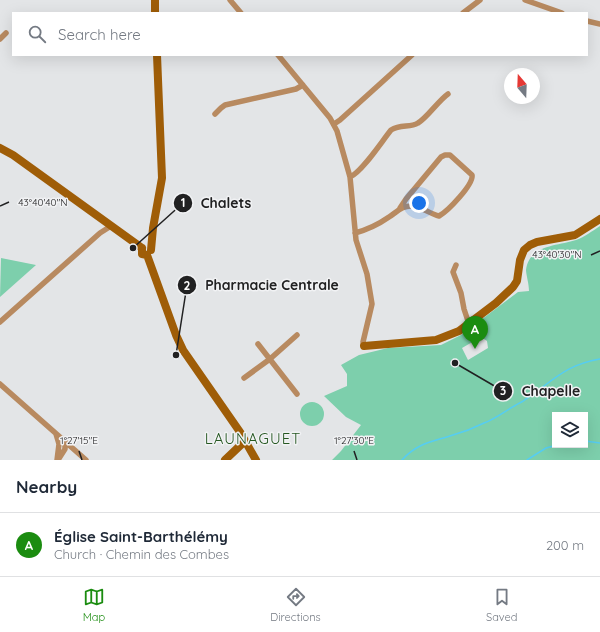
<!DOCTYPE html>
<meta charset="utf-8">
<style>
body{margin:0;font-family:Quicksand,sans-serif;background:#f2f2f3;color:#1f2937}
.controls{position:absolute;right:12px;bottom:12px;display:grid;overflow:hidden;border-radius:0px;box-shadow:0 4px 16px #0002}
.controls button{width:36px;height:36px;display:grid;place-items:center;padding:0;border:0;border-bottom:1px solid #e0e1e3;background:#fff;color:#1f2937;font:20px sans-serif}
.compass{position:absolute;left:504px;top:68px;width:36px;height:36px;border-radius:50%;background:#fff;box-shadow:0 4px 16px #0002;rotate:341deg}
.you{position:absolute;left:419px;top:203px;width:14px;height:14px;margin:-10px;border:3px solid #fff;border-radius:50%;background:#1a73e8;box-shadow:0 0 0 6px #1a73e833}
.badge{display:grid;place-items:center;width:26px;height:26px;border-radius:50%;background:#1b8c10;color:#fff;font-size:13px;font-weight:700}
.pin{position:absolute;translate:-50% -33px;filter:drop-shadow(0 1px 2px #0008)}
.pin::after{content:'';position:absolute;top:21px;width:14px;height:12px;background:inherit;clip-path:polygon(0 0,100% 0,50% 100%)}
.list{margin:0;padding:0;list-style:none}
h2{display:flex;justify-content:space-between;align-items:center;height:52px;margin:0;padding:0 16px;font-size:17px}
h2 small{font-size:13px;font-weight:400;color:#747a83}
.list li{display:grid;grid-template-columns:26px 1fr auto;gap:12px;align-items:center;box-sizing:border-box;height:64px;padding:0 16px;border-top:1px solid #e0e1e3}
.list b{display:block;font-size:15px;white-space:nowrap}
.list p{margin:0;font-size:13px;white-space:nowrap;color:#747a83}
.list em{font-size:13px;font-style:normal;color:#747a83}
.icon{flex:none;width:22px;height:22px;fill:none;stroke:currentColor;stroke-width:2;stroke-linecap:round;stroke-linejoin:round}
.map{position:relative;flex:none;width:600px;height:460px;overflow:hidden}
.search{position:absolute;background:#fff;box-shadow:0 4px 16px #0002;left:12px;right:12px;top:12px;height:44px;display:flex;align-items:center;gap:10px;box-sizing:border-box;padding:0 14px;border-radius:0px;color:#747a83;font-size:15px}
.sheet{height:116px;background:#fff}
nav{display:flex;justify-content:space-around;align-items:center;box-sizing:border-box;height:56px;border-top:1px solid #e0e1e3;background:#fff;font-size:11px;color:#747a83}
nav a{display:grid;justify-items:center;gap:2px}
nav .on{color:#1b8c10}
.map>svg:first-child{display:block}
.green{fill:#7dcfac;fill-rule:evenodd}
.lines{fill:none;stroke-linecap:round;stroke-linejoin:round}
.stream{stroke:#56cdf2;stroke-width:1.5}
.street{stroke:#b88a60;stroke-width:5.5}
.secondary{stroke:#9f5d07;stroke-width:8}
.ticks{fill:none;stroke:#212122;stroke-width:1.5}
.labels{text-anchor:middle;stroke-width:3;stroke-linejoin:round;paint-order:stroke}
.quarter-label{font-size:15px;letter-spacing:1px;fill:#265822;stroke:#f1f2f4}
.ticks-label{font-size:10px;text-anchor:middle;fill:#212122;stroke:#f1f2f4;stroke-width:3;stroke-linejoin:round;paint-order:stroke}
.leader{fill:none;stroke:#212122;stroke-width:1.5}
.callout-dot{fill:#212122;stroke:#f1f2f4;stroke-width:1.5}
.mark-label{font-size:12px;text-anchor:middle;font-weight:bold;fill:#fff}
.callout-label{font-size:14px;text-anchor:middle;font-weight:bold;fill:#212122;stroke:#f1f2f4;stroke-width:3;stroke-linejoin:round;paint-order:stroke}
</style>
<div class="map">
<svg width="600" height="460" viewBox="0 0 600 460">
<rect width="100%" height="100%" fill="#e3e5e7"/>
<path class="green" d="M 600,226 L 600,460 L 332,460 L 341,451 L 361,425 L 346,417 L 324,396 L 347,386 L 347,374 L 341,365 L 359,355 L 388,348 L 441,345 L 461,335 L 518,292 L 529,291 C 529,284 526,274 526,270 C 529,245 557,246 576,240 C 585,237 592,231 600,226 ZM 481,337 L 487,341 L 488,348 L 468,360 L 462,348 ZM 555,415 L 585,415 L 585,445 L 555,445 Z
M 1,258 L 36,265 L 0,297 Z
M300 414a12 12 0 1 1 24 0a12 12 0 1 1-24 0Z"/>
<g class="lines">
<path class="stream" d="M 585,441 L 600,443
M 402,460 C 417,443 432,442 453,435 C 464,432 474,428 484,423 C 495,419 505,411 516,405 C 519,403 523,402 526,399 C 554,380 565,365 600,359
M 527,460 L 546,448 L 557,445"/>
<path class="street" d="M 230,0 L 241,13
M 525,0 L 562,13
M 463,13 L 480,0
M 587,21 L 600,24
M 0,39 L 6,33
M 278,55 L 330,118 L 337,131 L 350,177 L 356,240 L 367,274 L 372,304 L 363,342 L 364,346
M 215,114 L 221,108 L 225,105 L 296,89 L 303,85
M 334,124 L 340,120 L 412,55
M 350,177 C 362,172 382,141 391,130 C 401,124 410,128 418,123 C 427,118 438,101 448,94
M 355,233 C 366,230 379,224 389,217 C 397,212 402,205 413,206 C 422,207 430,214 439,216 C 448,211 474,184 472,175 L 450,155 L 445,155 L 441,157 L 406,199 L 400,208
M 456,265 L 453,272 L 461,293 L 464,309 L 469,324
M 0,322 L 100,233 L 111,226
M 258,344 L 297,394
M 244,378 L 270,359 L 297,335
M 0,384 L 86,460
M 56,434 L 59,444 L 57,460
M 58,460 L 65,449 L 65,442"/>
<path class="secondary" d="M 155,0 L 155,13
M 0,148 L 13,155 L 142,248
M 142,248 L 142,254 L 147,255 L 176,335 L 183,350 L 240,432 L 256,460
M 151,250 L 153,228 L 162,178 L 157,55
M 364,346 L 436,340 L 459,331 L 496,303 L 513,287 L 517,281 L 520,260 L 524,250 L 530,245 L 537,242 L 575,235 L 600,219
M 225,460 L 245,441"/>
</g>
<path class="ticks" d="M 0,206 L 9,202M 591,255 L 600,251M 79,451 L 82,460M 354,451 L 357,460"/>
<g class="labels">
<g class="quarter-label">
<text x="253" y="444">LAUNAGUET</text>
</g>
</g>
<g class="ticks-label">
<text x="43" y="206">43°40'40"N</text>
<text x="557" y="258">43°40'30"N</text>
<text x="79" y="444">1°27'15"E</text>
<text x="354" y="444">1°27'30"E</text>
</g>
<path class="leader" d="M133 248L183 203M176 355L187 285M455 363L503 391"/>
<g class="callout-dot">
<circle cx="133" cy="248" r="4"/>
<circle cx="176" cy="355" r="4"/>
<circle cx="455" cy="363" r="4"/>
<circle cx="183" cy="203" r="10"/>
<circle cx="187" cy="285" r="10"/>
<circle cx="503" cy="391" r="10"/>
</g>
<g class="mark-label">
<text x="183" y="207">1</text>
<text x="187" y="290">2</text>
<text x="503" y="395">3</text>
</g>
<g class="callout-label">
<text x="226" y="208">Chalets</text>
<text x="272" y="290">Pharmacie Centrale</text>
<text x="551" y="396">Chapelle</text>
</g>
</svg>
<div class="controls">
<button><svg class="icon" aria-label="layers" viewBox="0 0 24 24"><path d="M12 4l9 5-9 5-9-5zM3 14l9 5 9-5"/></svg></button>
</div>
<svg class="compass" viewBox="-18 -18 36 36"><path d="M0-13l5 13h-10z" fill="#e53935"/><path d="M0 13l5-13h-10z" fill="#747a83"/></svg>
<div class="you"></div>
<div class="pin badge" style="left:475px;top:349px">A</div>
<div class="search"><svg class="icon" aria-label="search" viewBox="0 0 24 24"><circle cx="10" cy="10" r="6"/><path d="M15 15l6 6"/></svg>Search here</div>
</div>
<section class="sheet">
<h2>Nearby<small></small></h2>
<ul class="list">
<li><span class="badge">A</span><div><b>Église Saint-Barthélémy</b><p>Church · Chemin des Combes</p></div><em>200 m</em></li>
</ul>
</section>
<nav>
<a class="on"><svg class="icon" aria-label="map" viewBox="0 0 24 24"><path d="M3 6l6-2 6 2 6-2v14l-6 2-6-2-6 2zM9 4v14M15 6v14"/></svg>Map</a>
<a><svg class="icon" aria-label="directions" viewBox="0 0 24 24"><path d="M12 3l9 9-9 9-9-9zM9 14v-3h6M13 9l2 2-2 2"/></svg>Directions</a>
<a><svg class="icon" aria-label="saved" viewBox="0 0 24 24"><path d="M7 4h10v16l-5-4-5 4z"/></svg>Saved</a>
</nav>
